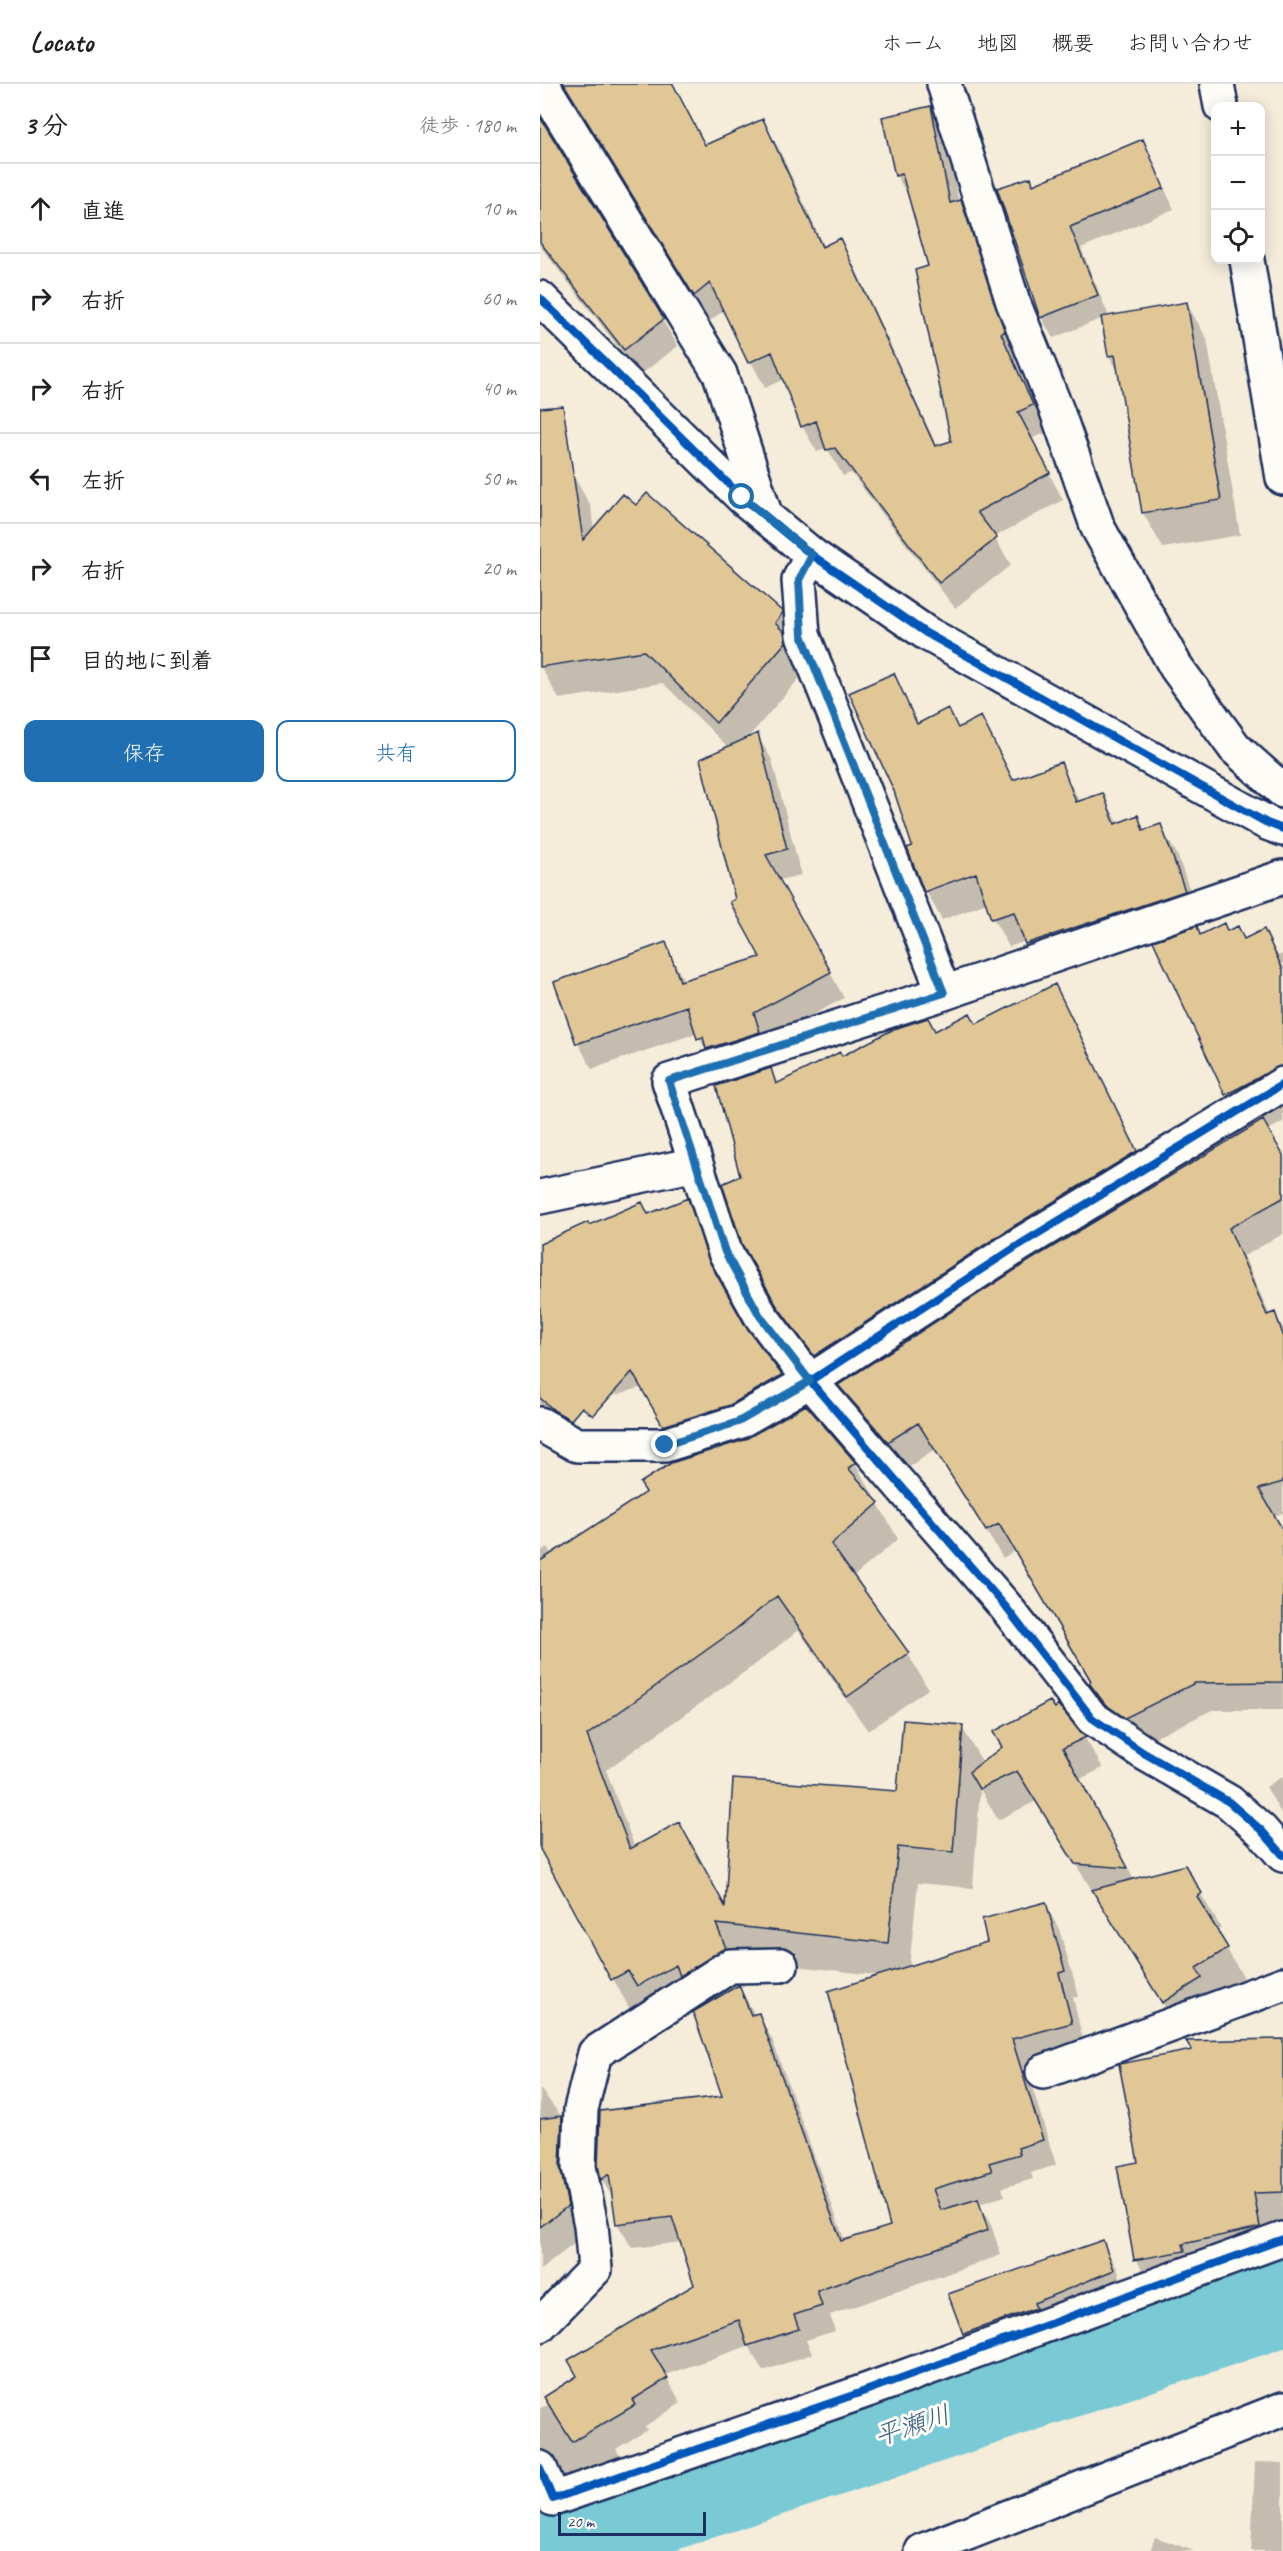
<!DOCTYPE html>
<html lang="ja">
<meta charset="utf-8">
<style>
body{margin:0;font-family:Caveat,"Klee One",sans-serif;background:#f2f2f2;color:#202124}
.controls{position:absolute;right:18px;top:18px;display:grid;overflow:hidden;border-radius:12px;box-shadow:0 3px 15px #0003}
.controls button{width:54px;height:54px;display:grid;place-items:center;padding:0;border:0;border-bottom:2px solid #e0e0e0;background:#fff;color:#202124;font:30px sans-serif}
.scale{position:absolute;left:18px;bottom:15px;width:148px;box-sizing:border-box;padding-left:6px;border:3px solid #1b2f5e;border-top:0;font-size:16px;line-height:21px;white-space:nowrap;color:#1b2f5e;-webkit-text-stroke:4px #fdfcf7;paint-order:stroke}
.stop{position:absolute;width:18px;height:18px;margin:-14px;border:4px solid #1f6fb2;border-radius:50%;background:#fff}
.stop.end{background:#1f6fb2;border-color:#fff;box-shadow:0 2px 6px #0008}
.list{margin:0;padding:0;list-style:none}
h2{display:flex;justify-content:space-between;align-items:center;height:78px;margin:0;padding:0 24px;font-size:26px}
h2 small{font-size:20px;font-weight:400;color:#757577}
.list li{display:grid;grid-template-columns:39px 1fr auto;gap:18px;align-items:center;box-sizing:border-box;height:90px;padding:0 24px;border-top:2px solid #e0e0e0}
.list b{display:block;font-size:22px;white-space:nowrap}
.list em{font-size:20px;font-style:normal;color:#757577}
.actions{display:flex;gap:12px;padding:18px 24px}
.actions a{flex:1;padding:14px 0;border:2px solid #1f6fb2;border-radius:12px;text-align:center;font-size:21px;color:#1f6fb2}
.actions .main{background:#1f6fb2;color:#fff}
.icon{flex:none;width:33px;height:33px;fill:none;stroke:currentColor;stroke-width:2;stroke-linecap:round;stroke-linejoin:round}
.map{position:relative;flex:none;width:743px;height:2467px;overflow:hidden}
header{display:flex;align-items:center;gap:36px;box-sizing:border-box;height:84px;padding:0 30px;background:#fff;border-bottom:2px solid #e0e0e0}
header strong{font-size:28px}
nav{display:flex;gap:33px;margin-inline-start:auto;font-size:21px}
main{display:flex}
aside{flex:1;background:#fff}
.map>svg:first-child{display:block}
.shadow{fill:#0003;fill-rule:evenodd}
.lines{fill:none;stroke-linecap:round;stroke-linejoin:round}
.river{stroke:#7acad5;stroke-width:88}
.building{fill:#e1c796;stroke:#1b2f5e;stroke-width:1.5}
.minor-casing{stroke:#1b2f5e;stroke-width:38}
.minor{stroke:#fdfcf7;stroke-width:33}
.cycleway-casing{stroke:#fdfcf7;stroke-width:11}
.cycleway{stroke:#0057b8;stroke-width:8}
.route{stroke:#1f6fb2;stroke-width:8}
.labels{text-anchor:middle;stroke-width:6;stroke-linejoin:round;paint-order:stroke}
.water-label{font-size:26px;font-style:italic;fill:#385e82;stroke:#fdfcf7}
</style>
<header>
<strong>Locato</strong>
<nav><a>ホーム</a><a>地図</a><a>概要</a><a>お問い合わせ</a></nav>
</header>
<main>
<aside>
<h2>3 分<small>徒歩 · 180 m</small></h2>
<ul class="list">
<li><svg class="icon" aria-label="ahead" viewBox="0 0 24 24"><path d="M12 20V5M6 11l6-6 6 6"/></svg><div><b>直進</b></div><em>10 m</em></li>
<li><svg class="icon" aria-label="right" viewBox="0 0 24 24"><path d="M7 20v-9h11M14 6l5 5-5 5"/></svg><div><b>右折</b></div><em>60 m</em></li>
<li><svg class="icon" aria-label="right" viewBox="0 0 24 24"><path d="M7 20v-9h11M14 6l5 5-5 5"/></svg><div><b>右折</b></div><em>40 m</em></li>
<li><svg class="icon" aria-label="left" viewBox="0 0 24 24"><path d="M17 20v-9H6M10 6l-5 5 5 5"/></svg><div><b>左折</b></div><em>50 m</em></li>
<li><svg class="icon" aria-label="right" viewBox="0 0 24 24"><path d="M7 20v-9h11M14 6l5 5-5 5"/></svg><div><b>右折</b></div><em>20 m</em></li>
<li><svg class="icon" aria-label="arrive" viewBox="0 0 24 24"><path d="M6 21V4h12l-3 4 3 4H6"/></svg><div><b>目的地に到着</b></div></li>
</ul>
<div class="actions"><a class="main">保存</a><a>共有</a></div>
</aside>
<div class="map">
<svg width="743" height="2467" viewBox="0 0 743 2467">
<rect width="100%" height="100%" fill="#f5ecda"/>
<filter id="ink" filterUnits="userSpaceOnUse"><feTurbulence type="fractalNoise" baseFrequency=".0167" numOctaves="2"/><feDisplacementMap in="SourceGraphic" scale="12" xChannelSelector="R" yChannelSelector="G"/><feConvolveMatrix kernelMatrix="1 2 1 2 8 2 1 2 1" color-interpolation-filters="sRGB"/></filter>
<g filter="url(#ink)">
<path class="shadow" d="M 0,0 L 122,0 L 166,63 L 223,37 L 238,63 L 284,163 L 299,156 L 314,182 L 397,363 L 413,358 L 389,183 L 370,115 L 356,91 L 390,24 L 405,50 L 419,118 L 435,144 L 479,274 L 475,276 L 507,348 L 491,355 L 523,416 L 454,453 L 471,481 L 415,524 L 311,389 L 303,392 L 287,364 L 277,368 L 262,342 L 244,295 L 225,304 L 184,226 L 170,237 L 35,17 L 27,9 Z
M 0,35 L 138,262 L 100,291 L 0,162 Z
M 602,57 L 634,125 L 541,164 L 569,233 L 647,220 L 667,255 L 700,451 L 623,464 L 603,429 L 580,290 L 569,272 L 563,234 L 513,254 L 501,233 L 490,95 L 494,102 Z
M 33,391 L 51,423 L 54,445 L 241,529 L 260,561 L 263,590 L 206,656 L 217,651 L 232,676 L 261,791 L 239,796 L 304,914 L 228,955 L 173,980 L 157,949 L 52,985 L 38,959 L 16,899 L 125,860 L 144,897 L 222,873 L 197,815 L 189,664 L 123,599 L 19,615 L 1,583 L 0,396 Z
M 353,591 L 379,640 L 418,645 L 441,634 L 474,697 L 520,680 L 540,718 L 562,710 L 579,740 L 597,733 L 605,747 L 620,742 L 637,770 L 660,835 L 503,888 L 486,857 L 469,863 L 453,834 L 447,819 L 402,836 L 386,807 L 374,763 ZM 442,785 L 443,788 L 388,808 L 388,805 Z
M 656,844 L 661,852 L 687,848 L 704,857 L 724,847 L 738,872 L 743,870 L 743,1038 L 728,1046 L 743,1073 L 743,1150 L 704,1172 L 730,1232 L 735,1230 L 743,1244 L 743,1429 L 733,1432 L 743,1449 L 743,1626 L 672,1626 L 602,1660 L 566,1627 L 550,1599 L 553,1598 L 476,1466 L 463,1474 L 395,1366 L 365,1385 L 316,1329 L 300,1301 L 708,1047 L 686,1010 Z
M 515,902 L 612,1095 L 291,1298 L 254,1249 L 204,1160 L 202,1093 L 230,986 L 238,1000 L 302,974 L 395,949 L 436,942 Z
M 147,1116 L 162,1142 L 183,1205 L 205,1244 L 241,1292 L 256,1318 L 139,1367 L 111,1318 L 183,1280 L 6,1331 L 0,1325 L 0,1161 L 49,1142 L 109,1132 Z
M 315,1379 L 358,1455 L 313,1493 L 368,1570 L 388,1605 L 328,1647 L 258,1546 L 216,1580 L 66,1686 L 95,1764 L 186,1825 L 359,1708 L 422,1643 L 443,1679 L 545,1654 L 563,1684 L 540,1695 L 594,1796 L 645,1783 L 681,1844 L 676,1847 L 707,1899 L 644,1953 L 496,1717 L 458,1736 L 440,1705 L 433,1804 L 378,1799 L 369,1884 L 449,1859 L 505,1820 L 519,1845 L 539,1912 L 533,1914 L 545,1964 L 485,1980 L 516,2081 L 491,2089 L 493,2095 L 462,2104 L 465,2112 L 439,2120 L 451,2141 L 461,2171 L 290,2231 L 295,2247 L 266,2256 L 272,2270 L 223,2287 L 208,2262 L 125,2291 L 141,2319 L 105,2342 L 107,2346 L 76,2365 L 84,2378 L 27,2393 L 17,2390 L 0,2397 L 0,2324 L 10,2320 L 39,2293 L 156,2201 L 142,2158 L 92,2164 L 77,2139 L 74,2116 L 62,2096 L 59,2081 L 184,2014 L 161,1925 L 156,1917 L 93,1931 L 0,1762 L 0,1468 L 7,1463 L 12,1471 ZM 195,1875 L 343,1892 L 352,2143 L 305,2157 L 232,1955 L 218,1930 L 215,1931 L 200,1904 L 205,1901 Z
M 743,1692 L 743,1733 L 726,1703 Z
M 743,1956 L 743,2139 L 731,2139 L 737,2174 L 614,2206 L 596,2175 L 600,2080 L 654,1968 L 649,1959 Z
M 0,2005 L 21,2032 L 38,2063 L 44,2152 L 0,2186 Z
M 562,2158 L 577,2184 L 588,2213 L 439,2275 L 424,2250 Z
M 715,2378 L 743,2379 L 743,2467 L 711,2467 Z
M 615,2453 L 654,2467 L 610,2467 Z"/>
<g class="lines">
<path class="river" d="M 0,2465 L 743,2218"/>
</g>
<path class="building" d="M 24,0 L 133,0 L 165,61 L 223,35 L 282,163 L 300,154 L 395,362 L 411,357 L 375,186 L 388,182 L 362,90 L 355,92 L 342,33 L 391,22 L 410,119 L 421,116 L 465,248 L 461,249 L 493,321 L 478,328 L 510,389 L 437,428 L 457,454 L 399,499 L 295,364 L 286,366 L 276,337 L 261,343 L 232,268 L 208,279 L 170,199 L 154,212 Z
M 0,33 L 124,235 L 84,266 L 0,158 Z
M 603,55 L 624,104 L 530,143 L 558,211 L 500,234 L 457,104 L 491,93 L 493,101 Z
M 647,218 L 681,416 L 602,429 L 575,271 L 568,272 L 561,233 Z
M 23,322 L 43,456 L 83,410 L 96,421 L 107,409 L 243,528 L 235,539 L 244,548 L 246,558 L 176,639 L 104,567 L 0,583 L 0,324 Z
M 354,589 L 377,640 L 408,624 L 418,644 L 441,632 L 473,696 L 521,678 L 536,718 L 563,709 L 575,740 L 598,731 L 603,746 L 621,740 L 645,807 L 485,860 L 474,828 L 451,835 L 436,789 L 384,808 L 367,764 L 372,762 L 354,707 L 309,609 Z
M 218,649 L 247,765 L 226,771 L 291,888 L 214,929 L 220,948 L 166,965 L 163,953 L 157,955 L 147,922 L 36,960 L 14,898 L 126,858 L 140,897 L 220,873 L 190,818 L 195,815 L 160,675 Z
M 684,839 L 687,847 L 698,842 L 704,855 L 724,845 L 743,886 L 743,981 L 685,1011 L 613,857 L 657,842 L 660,851 Z
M 515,900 L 597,1067 L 469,1145 L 274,1272 L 237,1222 L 202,1160 L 182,1100 L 200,1092 L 176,1002 L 231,984 L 236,1000 L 300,968 L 302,972 L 354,945 L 388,934 L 395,947 L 430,929 L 436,940 Z
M 723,1036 L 743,1071 L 743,1114 L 689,1144 L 727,1231 L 735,1228 L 743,1251 L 743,1398 L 719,1405 L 743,1446 L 743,1598 L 655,1599 L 585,1634 L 565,1620 L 549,1599 L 551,1597 L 459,1440 L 446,1447 L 378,1339 L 348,1358 L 298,1301 L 489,1177 Z
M 148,1114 L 169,1177 L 205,1241 L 242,1291 L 190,1321 L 123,1342 L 92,1288 L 53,1332 L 42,1323 L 31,1336 L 15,1327 L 0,1314 L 0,1160 L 48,1138 L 49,1141 L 102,1118 L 108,1130 Z
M 266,1321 L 316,1379 L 308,1384 L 339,1419 L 291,1460 L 369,1569 L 307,1613 L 237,1512 L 196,1545 L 47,1651 L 90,1765 L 139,1738 L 185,1822 L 193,1695 L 357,1707 L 363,1636 L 423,1641 L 413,1768 L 358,1763 L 348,1859 L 176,1840 L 186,1864 L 140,1892 L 136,1881 L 97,1902 L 88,1887 L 71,1896 L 0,1765 L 0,1477 L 106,1408 L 100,1399 L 131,1379 L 204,1356 Z
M 510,1617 L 515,1624 L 518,1621 L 546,1653 L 523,1664 L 588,1784 L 535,1780 L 477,1687 L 439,1705 L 429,1688 L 462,1663 L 453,1648 Z
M 645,1781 L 662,1809 L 657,1813 L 688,1864 L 656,1884 L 662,1894 L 622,1919 L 552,1806 Z
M 506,1818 L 525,1887 L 519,1889 L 532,1939 L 472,1955 L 503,2056 L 478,2064 L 480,2070 L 449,2079 L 452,2087 L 393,2105 L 401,2126 L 438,2115 L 448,2146 L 277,2207 L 282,2222 L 254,2231 L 259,2245 L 207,2262 L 199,2236 L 111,2266 L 128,2294 L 92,2316 L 95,2321 L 32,2358 L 4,2313 L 37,2292 L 28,2276 L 154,2201 L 132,2133 L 76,2140 L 69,2090 L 61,2096 L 58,2081 L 60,2027 L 182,2012 L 153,1928 L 199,1901 L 211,1931 L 219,1929 L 301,2157 L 350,2142 L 288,1907 L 447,1858 L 442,1835 Z
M 743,1955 L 743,2108 L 714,2109 L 720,2143 L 643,2160 L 645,2167 L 594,2176 L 577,2082 L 598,2078 L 579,1980 L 652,1966 L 646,1957 Z
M 22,2032 L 20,2083 L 28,2122 L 0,2143 L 0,2035 Z
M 563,2156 L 574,2186 L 494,2219 L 496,2224 L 423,2250 L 408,2210 Z"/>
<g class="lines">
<g class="minor-casing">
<path id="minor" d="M 2,0 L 180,290 L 226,433
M 404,0 L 473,218 L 517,327 L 558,444 L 636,583 L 695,664 L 743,707
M 677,0 L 681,22
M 707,176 L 743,394
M 0,214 L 202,413 L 272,471 L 386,549 L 727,739 L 743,745
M 272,471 L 259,496 L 263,551 L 404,909
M 156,1080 L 129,997 L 404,909 L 743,793
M 0,1113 L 156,1080 L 185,1168 L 221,1232 L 270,1297 L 465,1522 L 552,1634 L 604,1669 L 689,1718 L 721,1746 L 743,1771
M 0,1340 L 37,1361 L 125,1361 L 198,1338 L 270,1297 L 479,1161 L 743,1000
M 503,1988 L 743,1900
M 0,2241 L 55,2185 L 51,2141 L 39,2083 L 41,2025 L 55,1969 L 190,1882 L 241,1881
M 0,2384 L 13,2415 L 328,2306 L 743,2155
M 382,2467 L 743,2325"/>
</g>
<use href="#minor" class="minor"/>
<g class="cycleway-casing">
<path id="cycleway" d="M 0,214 L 202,413 L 272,471 L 386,549 L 727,739 L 743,745
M 743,1000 L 479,1161 L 270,1297 L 465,1522 L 552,1634 L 604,1669 L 689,1718 L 721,1746 L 743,1771
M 0,2384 L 13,2415 L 328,2306 L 743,2155"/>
</g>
<use href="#cycleway" class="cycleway"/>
</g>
</g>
<g class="lines" filter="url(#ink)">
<path class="route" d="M 125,1361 L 198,1338 L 270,1297 L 220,1232 L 185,1168 L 129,997 L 404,909 L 262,551 L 259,496 L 272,471 L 202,413"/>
</g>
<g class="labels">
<g class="water-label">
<text transform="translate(372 2341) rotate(-18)" y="9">平瀬川</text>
</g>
</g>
</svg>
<div class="controls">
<button>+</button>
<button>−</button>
<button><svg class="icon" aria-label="locate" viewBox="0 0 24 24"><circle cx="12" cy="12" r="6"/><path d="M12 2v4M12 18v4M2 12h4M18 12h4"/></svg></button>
</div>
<div class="scale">20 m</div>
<div class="stop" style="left:202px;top:413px"></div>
<div class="stop end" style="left:125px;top:1361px"></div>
</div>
</main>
